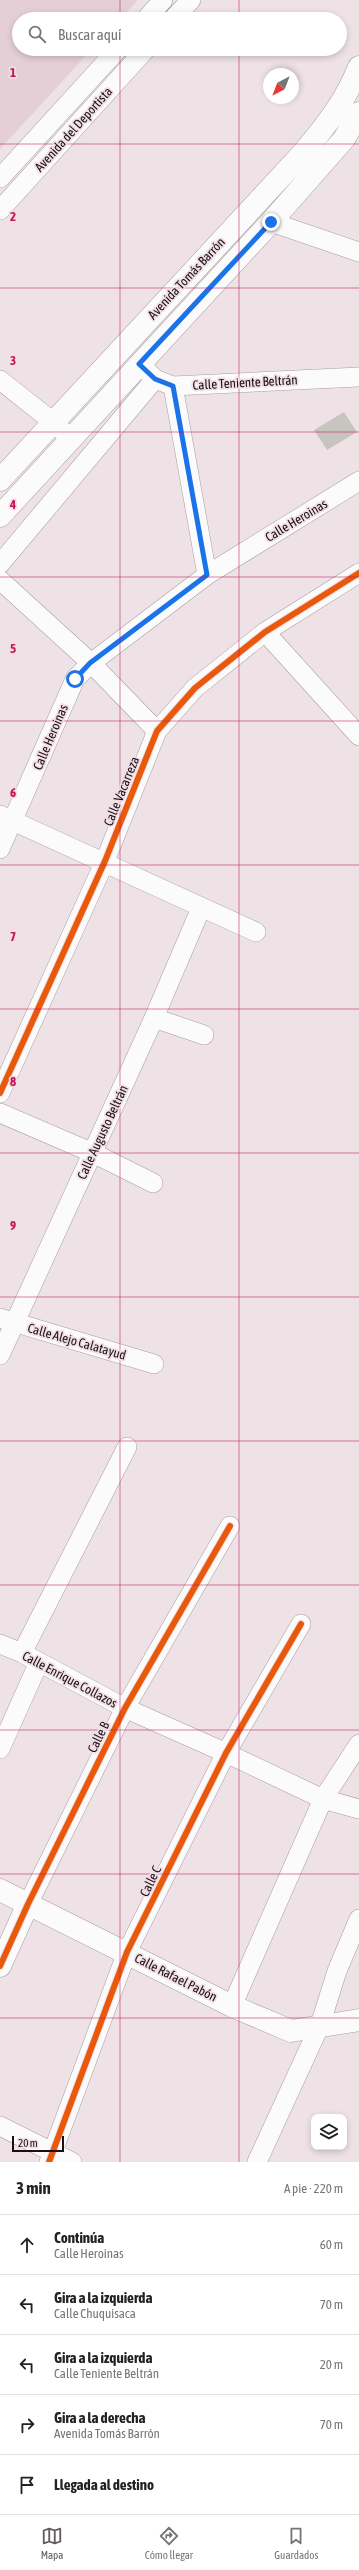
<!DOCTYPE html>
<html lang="es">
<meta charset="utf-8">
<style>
body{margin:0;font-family:"Asap Condensed",sans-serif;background:#f2f2f2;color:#222}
.controls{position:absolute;right:12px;bottom:12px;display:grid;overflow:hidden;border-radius:8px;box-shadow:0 2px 6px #0003}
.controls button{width:36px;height:36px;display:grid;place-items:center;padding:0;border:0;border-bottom:1px solid #e0e0e0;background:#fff;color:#222;font:20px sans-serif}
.compass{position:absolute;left:263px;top:68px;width:36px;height:36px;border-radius:50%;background:#fff;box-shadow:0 2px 6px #0003;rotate:222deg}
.scale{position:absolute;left:12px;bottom:10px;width:52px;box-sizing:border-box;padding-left:4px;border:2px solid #171113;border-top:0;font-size:11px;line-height:14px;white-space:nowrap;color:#171113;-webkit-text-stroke:3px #f2dee5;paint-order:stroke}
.stop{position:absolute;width:12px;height:12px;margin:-9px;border:3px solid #1a73e8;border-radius:50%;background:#fff}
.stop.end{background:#1a73e8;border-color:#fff;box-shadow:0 1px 4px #0008}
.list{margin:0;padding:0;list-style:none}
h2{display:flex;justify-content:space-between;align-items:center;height:52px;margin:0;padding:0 16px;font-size:17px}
h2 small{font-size:13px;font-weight:400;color:#767676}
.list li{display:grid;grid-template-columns:26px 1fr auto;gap:12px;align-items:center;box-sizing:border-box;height:60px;padding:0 16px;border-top:1px solid #e0e0e0}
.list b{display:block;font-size:15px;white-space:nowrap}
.list p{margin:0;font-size:13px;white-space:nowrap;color:#767676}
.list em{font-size:13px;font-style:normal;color:#767676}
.icon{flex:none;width:22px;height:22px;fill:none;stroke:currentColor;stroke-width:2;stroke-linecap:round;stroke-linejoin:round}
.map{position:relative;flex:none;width:359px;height:2162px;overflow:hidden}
.search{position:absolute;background:#fff;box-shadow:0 2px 6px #0003;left:12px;right:12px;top:12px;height:44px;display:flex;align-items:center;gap:10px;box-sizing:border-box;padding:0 14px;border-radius:22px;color:#767676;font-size:15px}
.sheet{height:352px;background:#fff}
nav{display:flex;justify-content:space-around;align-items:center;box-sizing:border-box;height:56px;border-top:1px solid #e0e0e0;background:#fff;font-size:11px;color:#767676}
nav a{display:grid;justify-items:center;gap:2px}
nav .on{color:#625a5d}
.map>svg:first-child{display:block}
.green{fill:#e5cfd7}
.building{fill:#c8c5c1}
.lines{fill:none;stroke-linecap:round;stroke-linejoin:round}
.minor-casing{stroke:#a69ea1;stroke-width:20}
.tertiary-casing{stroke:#a69ea1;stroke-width:23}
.primary-casing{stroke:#a69ea1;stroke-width:23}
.minor{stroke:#fcfbfb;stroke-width:19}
.tertiary{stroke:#fcfbfb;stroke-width:22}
.primary{stroke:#fcfbfb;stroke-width:22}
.cycleway-casing{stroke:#f2dee5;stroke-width:8}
.cycleway{stroke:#e8590c;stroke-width:6}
.route{stroke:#1a73e8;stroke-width:5}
.grid{fill:none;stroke:#c2185b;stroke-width:1;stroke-opacity:0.55}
.labels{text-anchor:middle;stroke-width:3.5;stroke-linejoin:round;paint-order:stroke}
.street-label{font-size:13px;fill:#171113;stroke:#f2dee5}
.grid-label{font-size:13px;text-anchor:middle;font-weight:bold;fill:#c2185b;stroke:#f2dee5;stroke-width:3.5;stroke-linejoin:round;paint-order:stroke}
</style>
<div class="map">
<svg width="359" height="2162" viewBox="0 0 359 2162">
<rect width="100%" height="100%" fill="#eee2e6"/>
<path class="green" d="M 0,0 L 138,0 L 120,19 L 19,19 L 19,49 L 92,49 L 0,149 Z"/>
<path class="building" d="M 344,412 L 357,432 L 327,450 L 314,430 Z"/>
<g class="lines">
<g class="minor-casing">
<path id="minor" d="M 146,19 L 163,0
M 173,19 L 191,0
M 0,178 L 118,49
M 0,210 L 146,49
M 271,222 L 359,252
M 146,370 L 155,379 L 173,386 L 359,377
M 0,380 L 53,422 L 71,439
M 173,386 L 207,575
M 0,564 L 155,379
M 0,580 L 91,663 L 157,731
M 265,632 L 359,736
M 0,815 L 256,932
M 0,849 L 75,679 L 91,663 L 207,575 L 359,481
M 154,1018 L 204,1035
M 0,1093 L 105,861 L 157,731 L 195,688 L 265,632 L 359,573
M 0,1113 L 93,1153 L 153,1183
M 0,1318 L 154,1364
M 0,1355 L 154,1018 L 201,908
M 0,1644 L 22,1653 L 125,1708 L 226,1753 L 323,1799 L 359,1809
M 22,1653 L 127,1447
M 0,1749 L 39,1662
M 28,1904 L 125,1708 L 230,1526
M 232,2006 L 323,1799 L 359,1744
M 0,2126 L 72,2162
M 49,2162 L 127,1952 L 226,1753 L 301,1624
M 257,2162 L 320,2025 L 337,1971 L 359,1919"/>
</g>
<g class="tertiary-casing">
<path id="tertiary" d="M 0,1890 L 232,2006 L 291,2031 L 359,2020
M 0,1966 L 28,1904"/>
</g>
<g class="primary-casing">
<path id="primary" d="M 0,480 L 303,153 C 326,126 346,100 359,67
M 0,516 L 271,222 L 344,139 L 359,113"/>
</g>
<use href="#minor" class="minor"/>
<use href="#tertiary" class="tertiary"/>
<use href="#primary" class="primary"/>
<g class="cycleway-casing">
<path id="cycleway" d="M 0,1093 L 105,861 L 157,731 L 195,688 L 265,632 L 359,573
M 0,1966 L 28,1904 L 125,1708 L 230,1526
M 49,2162 L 127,1952 L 226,1753 L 301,1624"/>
</g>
<use href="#cycleway" class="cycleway"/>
</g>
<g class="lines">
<path class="route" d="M 75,679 L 90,663 L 207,575 L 173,386 L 155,379 L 139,364 L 271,222"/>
</g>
<path class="grid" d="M 120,0 L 120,19M 239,0 L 239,19M 120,49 L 120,2162M 239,49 L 239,2162M 0,144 L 359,144M 0,288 L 359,288M 0,432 L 359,432M 0,577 L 359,577M 0,721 L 359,721M 0,865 L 359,865M 0,1009 L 359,1009M 0,1153 L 359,1153M 0,1297 L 359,1297M 0,1441 L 359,1441M 0,1585 L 359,1585M 0,1730 L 359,1730M 0,1874 L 359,1874M 0,2018 L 359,2018"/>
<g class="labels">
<g class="street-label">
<text transform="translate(73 129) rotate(-48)" y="5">Avenida del Deportista</text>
<text transform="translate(186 278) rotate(-47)" y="5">Avenida Tomás Barrón</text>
<text transform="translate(245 382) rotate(-3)" y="5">Calle Teniente Beltrán</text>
<text transform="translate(296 520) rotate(-31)" y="5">Calle Heroinas</text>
<text transform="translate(50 737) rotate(-67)" y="5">Calle Heroinas</text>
<text transform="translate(121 791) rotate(-68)" y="5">Calle Vacarreza</text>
<text transform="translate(102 1132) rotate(-65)" y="5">Calle Augusto Beltrán</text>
<text transform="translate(77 1341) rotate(16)" y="5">Calle Alejo Calatayud</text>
<text transform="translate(70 1679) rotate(28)" y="5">Calle Enrique Collazos</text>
<text transform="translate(98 1737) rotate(-64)" y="5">Calle B</text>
<text transform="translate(150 1881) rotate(-64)" y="5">Calle C</text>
<text transform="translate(176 1977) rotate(27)" y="5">Calle Rafael Pabón</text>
</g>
</g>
<g class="grid-label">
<text x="13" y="77">1</text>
<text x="13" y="221">2</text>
<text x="13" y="365">3</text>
<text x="13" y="509">4</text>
<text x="13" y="653">5</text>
<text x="13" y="797">6</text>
<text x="13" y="941">7</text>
<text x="13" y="1086">8</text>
<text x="13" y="1230">9</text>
</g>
</svg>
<div class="controls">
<button><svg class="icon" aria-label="layers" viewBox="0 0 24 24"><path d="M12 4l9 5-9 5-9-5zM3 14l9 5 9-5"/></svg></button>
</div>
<svg class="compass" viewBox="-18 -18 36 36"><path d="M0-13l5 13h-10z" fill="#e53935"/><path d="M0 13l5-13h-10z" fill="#767676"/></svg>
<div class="scale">20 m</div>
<div class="stop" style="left:75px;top:679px"></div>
<div class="stop end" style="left:271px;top:222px"></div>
<div class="search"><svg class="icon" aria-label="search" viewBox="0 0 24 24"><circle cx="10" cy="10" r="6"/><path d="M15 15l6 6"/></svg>Buscar aquí</div>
</div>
<section class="sheet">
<h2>3 min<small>A pie · 220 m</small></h2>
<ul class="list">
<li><svg class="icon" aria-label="ahead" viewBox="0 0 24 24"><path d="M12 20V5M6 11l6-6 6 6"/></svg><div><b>Continúa</b><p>Calle Heroinas</p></div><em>60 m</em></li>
<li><svg class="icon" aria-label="left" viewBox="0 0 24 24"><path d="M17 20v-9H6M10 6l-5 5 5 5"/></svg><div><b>Gira a la izquierda</b><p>Calle Chuquisaca</p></div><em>70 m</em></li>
<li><svg class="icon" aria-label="left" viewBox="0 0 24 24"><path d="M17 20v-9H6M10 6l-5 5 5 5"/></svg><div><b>Gira a la izquierda</b><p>Calle Teniente Beltrán</p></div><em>20 m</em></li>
<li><svg class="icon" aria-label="right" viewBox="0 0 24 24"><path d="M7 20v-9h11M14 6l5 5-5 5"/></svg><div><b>Gira a la derecha</b><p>Avenida Tomás Barrón</p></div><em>70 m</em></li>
<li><svg class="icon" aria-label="arrive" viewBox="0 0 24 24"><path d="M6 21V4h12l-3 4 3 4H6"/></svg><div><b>Llegada al destino</b></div></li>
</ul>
</section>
<nav>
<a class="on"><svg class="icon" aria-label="map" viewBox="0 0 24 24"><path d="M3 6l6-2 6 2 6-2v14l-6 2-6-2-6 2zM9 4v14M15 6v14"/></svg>Mapa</a>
<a><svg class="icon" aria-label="directions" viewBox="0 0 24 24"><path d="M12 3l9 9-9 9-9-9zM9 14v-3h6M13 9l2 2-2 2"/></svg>Cómo llegar</a>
<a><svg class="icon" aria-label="saved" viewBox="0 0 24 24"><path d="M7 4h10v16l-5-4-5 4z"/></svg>Guardados</a>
</nav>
